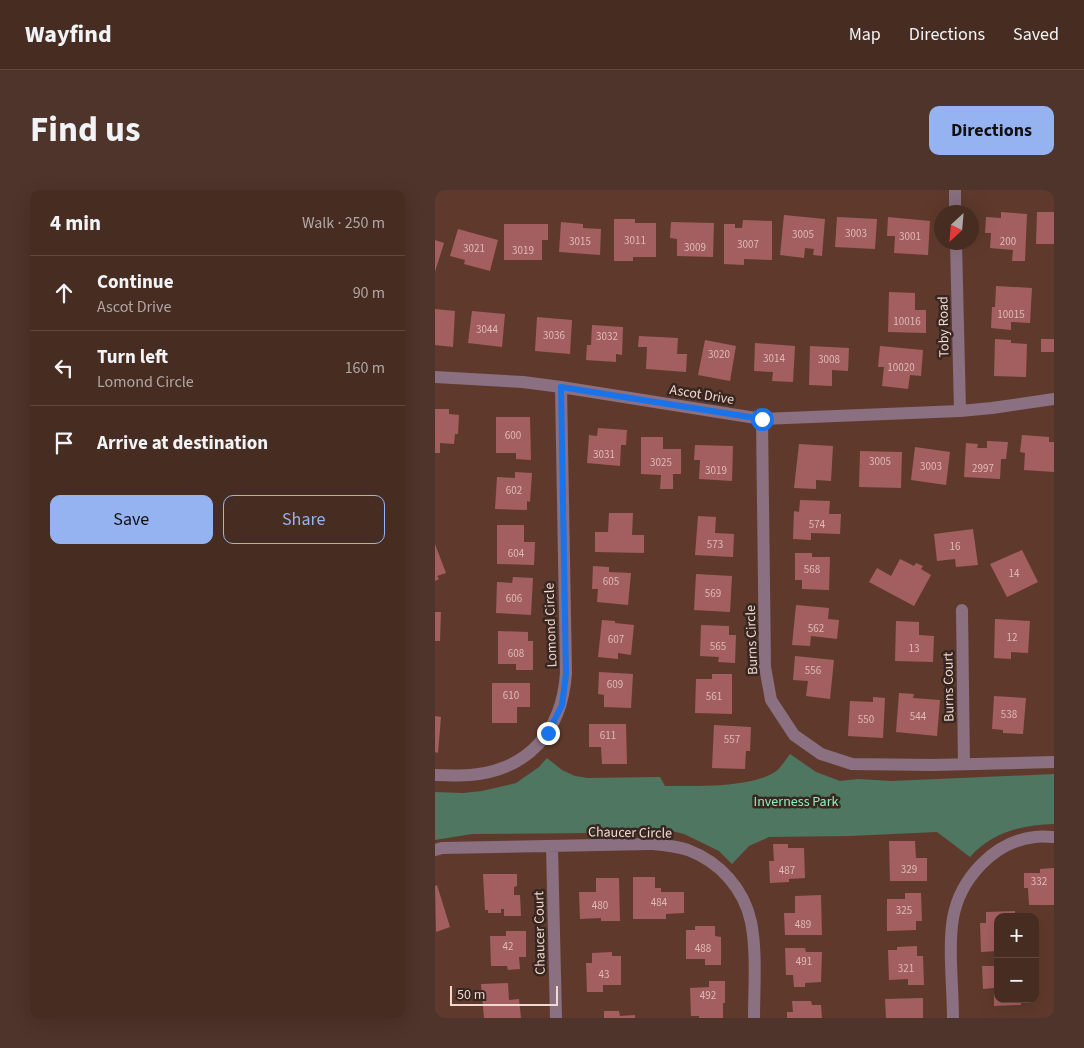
<!DOCTYPE html>
<meta charset="utf-8">
<style>
body{margin:0;font-family:"Source Sans 3",sans-serif;background:#4e342a;color:#f1f3f6}
.controls{position:absolute;right:15px;bottom:15px;display:grid;overflow:hidden;border-radius:10px;box-shadow:0 5px 20px #0002}
.controls button{width:45px;height:45px;display:grid;place-items:center;padding:0;border:0;border-bottom:1px solid #5f483f;background:#472c21;color:#f1f3f6;font:25px sans-serif}
.compass{position:absolute;left:499px;top:15px;width:45px;height:45px;border-radius:50%;background:#472c21;box-shadow:0 5px 20px #0002;rotate:206deg}
.scale{position:absolute;left:15px;bottom:12px;width:108px;box-sizing:border-box;padding-left:5px;border:2px solid #f1d9d0;border-top:0;font-size:14px;line-height:18px;white-space:nowrap;color:#f1d9d0;-webkit-text-stroke:4px #382620;paint-order:stroke}
.stop{position:absolute;width:15px;height:15px;margin:-11px;border:4px solid #1a73e8;border-radius:50%;background:#fff}
.stop.end{background:#1a73e8;border-color:#fff;box-shadow:0 1px 5px #0008}
.list{margin:0;padding:0;list-style:none}
h2{display:flex;justify-content:space-between;align-items:center;height:65px;margin:0;padding:0 20px;font-size:21px}
h2 small{font-size:16px;font-weight:400;color:#b0a7a5}
.list li{display:grid;grid-template-columns:32px 1fr auto;gap:15px;align-items:center;box-sizing:border-box;height:75px;padding:0 20px;border-top:1px solid #5f483f}
.list b{display:block;font-size:19px;white-space:nowrap}
.list p{margin:0;font-size:16px;white-space:nowrap;color:#b0a7a5}
.list em{font-size:16px;font-style:normal;color:#b0a7a5}
.actions{display:flex;gap:10px;padding:15px 20px}
.actions a{flex:1;padding:11px 0;border:1px solid #95b2f1;border-radius:10px;text-align:center;font-size:18px;color:#95b2f1}
.actions .main{background:#95b2f1;color:#111}
.icon{flex:none;width:28px;height:28px;fill:none;stroke:currentColor;stroke-width:2;stroke-linecap:round;stroke-linejoin:round}
.map{position:relative;flex:none;width:619px;height:828px;overflow:hidden;border-radius:10px}
header{display:flex;align-items:center;gap:30px;box-sizing:border-box;height:70px;padding:0 25px;background:#472c21;border-bottom:1px solid #5f483f}
header strong{font-size:24px}
nav{display:flex;gap:28px;margin-inline-start:auto;font-size:18px}
.intro{display:flex;align-items:center;justify-content:space-between;box-sizing:border-box;height:120px;padding:0 30px}
h1{margin:0;font-size:35px}
.button{padding:12px 22px;border-radius:10px;background:#95b2f1;color:#111;font-size:18px;font-weight:700}
main{display:flex;gap:30px;padding:0 30px}
aside{flex:1;background:#472c21;border-radius:10px;box-shadow:0 5px 20px #0002}
.map>svg:first-child{display:block}
.green{fill:#4e7661}
.building{fill:#a35f5f}
.lines{fill:none;stroke-linecap:round;stroke-linejoin:round}
.minor{stroke:#8a7080;stroke-width:12}
.route{stroke:#1a73e8;stroke-width:6}
.labels{text-anchor:middle;stroke-width:5;stroke-linejoin:round;paint-order:stroke}
.number-label{font-size:11px;fill:#debab4}
.street-label{font-size:14px;fill:#f1d9d0;stroke:#382620}
.park-label{font-size:14px;fill:#8aefbc;stroke:#382620}
</style>
<header>
<strong>Wayfind</strong>
<nav><a>Map</a><a>Directions</a><a>Saved</a></nav>
</header>
<div class="intro"><h1>Find us</h1><a class="button">Directions</a></div>
<main>
<aside>
<h2>4 min<small>Walk · 250 m</small></h2>
<ul class="list">
<li><svg class="icon" aria-label="ahead" viewBox="0 0 24 24"><path d="M12 20V5M6 11l6-6 6 6"/></svg><div><b>Continue</b><p>Ascot Drive</p></div><em>90 m</em></li>
<li><svg class="icon" aria-label="left" viewBox="0 0 24 24"><path d="M17 20v-9H6M10 6l-5 5 5 5"/></svg><div><b>Turn left</b><p>Lomond Circle</p></div><em>160 m</em></li>
<li><svg class="icon" aria-label="arrive" viewBox="0 0 24 24"><path d="M6 21V4h12l-3 4 3 4H6"/></svg><div><b>Arrive at destination</b></div></li>
</ul>
<div class="actions"><a class="main">Save</a><a>Share</a></div>
</aside>
<div class="map">
<svg width="619" height="828" viewBox="0 0 619 828">
<rect width="100%" height="100%" fill="#5f3a2c"/>
<path class="green" d="M 355,564 L 381,582 L 405,591 L 423,589 L 456,591 L 619,584 L 619,634 C 586,635 557,642 535,667 L 502,642 L 415,646 L 334,647 L 314,656 L 297,674 L 284,661 L 249,644 L 225,638 L 162,643 L 37,644 L 0,650 L 0,602 L 28,603 L 47,601 L 81,593 L 104,577 L 112,568 L 127,580 L 140,586 L 153,588 L 225,587 L 230,596 C 260,596 314,598 340,582 C 346,578 351,569 355,564 Z"/>
<path class="building" d="M 566,22 L 592,24 L 590,71 L 577,71 L 578,60 L 555,58 L 556,43 L 550,43 L 551,27 L 566,28 Z
M 602,22 L 619,22 L 619,54 L 601,54 Z
M 349,25 L 390,29 L 387,66 L 378,65 L 379,59 L 370,58 L 369,68 L 345,65 Z
M 402,27 L 442,29 L 440,59 L 400,57 Z
M 453,27 L 495,31 L 493,65 L 459,63 L 460,46 L 452,46 Z
M 179,29 L 200,29 L 200,33 L 221,33 L 221,67 L 198,67 L 198,71 L 179,71 Z
M 308,30 L 337,31 L 337,70 L 309,69 L 309,75 L 289,74 L 289,34 L 300,34 L 300,38 L 307,38 Z
M 126,32 L 148,34 L 148,38 L 166,39 L 165,65 L 124,62 Z
M 236,32 L 279,33 L 278,67 L 242,66 L 242,49 L 235,48 Z
M 69,34 L 113,34 L 113,50 L 107,50 L 107,70 L 69,70 Z
M 23,39 L 63,50 L 55,81 L 29,74 L 30,70 L 15,66 Z
M 0,50 L 9,53 L 0,82 Z
M 561,96 L 597,98 L 595,133 L 576,132 L 576,140 L 556,138 L 557,117 L 560,117 Z
M 454,102 L 480,103 L 480,120 L 491,120 L 491,143 L 453,142 Z
M 0,119 L 20,121 L 18,157 L 0,155 Z
M 37,121 L 70,124 L 67,157 L 33,153 Z
M 102,127 L 137,130 L 135,164 L 100,161 Z
M 157,135 L 188,137 L 187,165 L 181,164 L 181,172 L 151,170 L 152,155 L 156,155 Z
M 204,146 L 243,148 L 242,164 L 252,164 L 251,182 L 211,179 L 212,157 L 203,157 Z
M 560,149 L 576,150 L 576,153 L 592,154 L 591,187 L 559,186 Z
M 606,149 L 619,149 L 619,162 L 606,162 Z
M 270,150 L 301,156 L 295,191 L 263,185 Z
M 320,153 L 360,156 L 358,192 L 337,191 L 338,182 L 319,181 Z
M 375,156 L 414,158 L 413,181 L 397,180 L 397,196 L 374,195 Z
M 445,156 L 488,160 L 486,186 L 475,185 L 473,199 L 447,196 L 449,177 L 443,177 Z
M 0,219 L 14,219 L 14,224 L 24,225 L 23,244 L 20,244 L 19,254 L 5,253 L 5,263 L 0,263 Z
M 61,227 L 95,227 L 96,270 L 81,269 L 81,263 L 61,263 Z
M 163,238 L 192,240 L 191,255 L 186,255 L 185,276 L 152,273 L 154,245 L 162,246 Z
M 587,245 L 614,247 L 614,252 L 619,252 L 619,282 L 589,280 L 590,263 L 585,262 Z
M 206,247 L 228,247 L 228,259 L 246,259 L 246,284 L 238,284 L 238,299 L 225,299 L 226,285 L 206,284 Z
M 552,251 L 573,252 L 571,269 L 566,269 L 565,289 L 529,287 L 531,253 L 543,254 L 542,258 L 552,258 Z
M 364,254 L 398,256 L 396,291 L 381,290 L 381,299 L 359,298 Z
M 260,255 L 298,256 L 297,291 L 264,289 L 265,270 L 259,270 Z
M 480,257 L 515,262 L 511,295 L 476,290 Z
M 425,261 L 467,262 L 466,298 L 424,297 Z
M 80,282 L 97,283 L 95,312 L 92,311 L 92,320 L 60,319 L 62,287 L 80,288 Z
M 365,310 L 395,311 L 394,324 L 406,324 L 405,344 L 376,343 L 376,350 L 358,349 L 359,321 L 364,322 Z
M 174,323 L 198,323 L 197,345 L 209,345 L 209,363 L 160,362 L 160,342 L 173,342 Z
M 263,326 L 281,327 L 280,343 L 299,344 L 298,367 L 260,365 Z
M 62,335 L 89,335 L 89,352 L 100,352 L 99,375 L 62,374 Z
M 538,339 L 543,375 L 521,377 L 520,369 L 502,371 L 499,344 Z
M 0,354 L 11,383 L 2,386 L 4,389 L 0,391 Z
M 587,360 L 603,392 L 572,407 L 555,374 Z
M 360,363 L 377,363 L 377,367 L 395,367 L 394,400 L 367,399 L 367,390 L 360,390 Z
M 465,369 L 479,376 L 481,373 L 488,376 L 486,379 L 496,385 L 479,416 L 434,392 L 442,378 L 456,386 Z
M 158,376 L 174,377 L 174,382 L 196,383 L 193,415 L 162,412 L 163,399 L 157,399 Z
M 261,384 L 297,386 L 295,422 L 259,420 Z
M 78,387 L 98,388 L 96,425 L 61,423 L 62,392 L 77,393 Z
M 361,415 L 394,418 L 393,429 L 404,430 L 402,449 L 376,446 L 375,456 L 357,455 Z
M 0,422 L 6,422 L 5,451 L 0,451 Z
M 560,429 L 595,431 L 593,463 L 576,462 L 576,469 L 559,468 Z
M 167,430 L 180,431 L 180,433 L 199,435 L 196,465 L 183,463 L 183,469 L 163,467 Z
M 461,431 L 484,432 L 484,445 L 499,446 L 498,472 L 460,471 Z
M 266,435 L 294,436 L 294,445 L 301,445 L 300,473 L 283,472 L 284,467 L 265,466 Z
M 63,441 L 93,442 L 93,451 L 98,451 L 98,480 L 81,480 L 81,474 L 63,474 Z
M 360,466 L 399,470 L 395,509 L 371,506 L 373,491 L 358,490 Z
M 164,482 L 198,484 L 196,518 L 169,517 L 169,505 L 163,504 Z
M 277,484 L 297,484 L 297,524 L 260,523 L 261,489 L 277,489 Z
M 57,493 L 95,493 L 95,517 L 82,517 L 82,533 L 57,533 Z
M 464,503 L 479,504 L 478,508 L 505,510 L 502,546 L 461,542 Z
M 559,506 L 591,508 L 588,544 L 568,543 L 568,540 L 557,539 Z
M 438,507 L 450,508 L 448,548 L 413,546 L 415,511 L 438,512 Z
M 0,526 L 6,527 L 3,563 L 0,562 Z
M 154,534 L 191,534 L 192,574 L 167,574 L 166,557 L 154,557 Z
M 279,535 L 316,537 L 315,561 L 311,561 L 310,579 L 277,578 Z
M 454,651 L 480,651 L 481,668 L 492,668 L 492,691 L 455,691 Z
M 338,654 L 353,654 L 353,658 L 369,658 L 370,688 L 354,689 L 354,692 L 335,693 L 334,671 L 339,671 Z
M 619,678 L 619,715 L 594,715 L 593,698 L 589,698 L 589,683 L 605,683 L 605,679 Z
M 48,684 L 82,684 L 82,696 L 79,697 L 79,705 L 85,705 L 86,726 L 69,726 L 69,719 L 66,719 L 66,723 L 53,723 L 53,720 L 50,720 Z
M 198,687 L 220,687 L 220,698 L 226,698 L 226,702 L 249,702 L 249,723 L 231,724 L 231,729 L 198,729 Z
M 161,688 L 184,688 L 185,731 L 166,731 L 166,728 L 145,729 L 144,702 L 161,702 Z
M 2,695 L 15,737 L 1,742 L 0,696 Z
M 470,703 L 486,703 L 487,731 L 481,731 L 481,740 L 452,741 L 452,709 L 470,709 Z
M 386,705 L 387,745 L 350,745 L 349,723 L 360,723 L 360,706 Z
M 580,721 L 580,727 L 563,727 L 563,761 L 546,762 L 545,733 L 551,733 L 551,722 Z
M 260,736 L 280,736 L 280,746 L 286,747 L 286,775 L 270,775 L 270,769 L 251,769 L 251,740 L 260,740 Z
M 71,741 L 91,741 L 91,767 L 84,767 L 85,779 L 73,780 L 72,776 L 56,776 L 55,746 L 71,746 Z
M 482,756 L 482,766 L 488,766 L 489,795 L 473,795 L 473,789 L 454,790 L 453,760 L 462,760 L 462,757 Z
M 350,758 L 370,758 L 371,762 L 387,762 L 386,792 L 370,793 L 370,797 L 359,797 L 358,785 L 351,785 Z
M 177,762 L 177,766 L 186,766 L 186,795 L 168,795 L 168,802 L 152,802 L 151,773 L 157,773 L 157,763 Z
M 547,776 L 563,776 L 563,809 L 585,809 L 586,815 L 559,816 L 559,798 L 548,799 Z
M 274,791 L 290,791 L 290,813 L 288,813 L 288,828 L 264,828 L 264,826 L 256,826 L 255,798 L 274,797 Z
M 73,793 L 74,810 L 84,809 L 86,828 L 49,828 L 46,794 Z
M 488,808 L 488,828 L 451,828 L 450,809 Z
M 357,811 L 376,811 L 377,815 L 386,815 L 387,828 L 352,828 L 352,822 L 358,822 Z
M 169,821 L 184,821 L 185,826 L 200,825 L 200,828 L 169,828 Z"/>
<g class="lines">
<path class="minor" d="M 520,0 L 520,22
M 521,52 L 525,221
M 0,187 L 88,192 L 126,197 L 327,229 L 525,221 L 557,218 L 619,209
M 327,229 L 330,477 L 336,510 L 359,545 L 386,564 L 417,574 L 497,575 L 619,572
M 527,420 L 529,574
M 0,585 C 11,585 23,586 35,585 C 94,580 127,541 131,483 L 126,197
M 117,657 L 121,828
M 0,660 L 7,658 L 216,654 C 228,655 241,656 253,660 C 285,672 309,699 316,732 C 322,762 319,798 319,828
M 518,828 C 518,797 513,758 518,728 C 525,689 559,651 600,647 C 606,646 613,647 619,647"/>
</g>
<g class="lines">
<path class="route" d="M 113,543 L 127,515 L 131,484 L 126,197 L 327,229"/>
</g>
<g class="labels">
<g class="number-label">
<text x="421" y="47">3003</text>
<text x="368" y="48">3005</text>
<text x="475" y="50">3001</text>
<text x="200" y="54">3011</text>
<text x="145" y="55">3015</text>
<text x="573" y="55">200</text>
<text x="313" y="58">3007</text>
<text x="260" y="61">3009</text>
<text x="39" y="62">3021</text>
<text x="88" y="64">3019</text>
<text x="576" y="128">10015</text>
<text x="472" y="135">10016</text>
<text x="52" y="143">3044</text>
<text x="119" y="149">3036</text>
<text x="172" y="150">3032</text>
<text x="284" y="168">3020</text>
<text x="339" y="172">3014</text>
<text x="394" y="173">3008</text>
<text x="466" y="181">10020</text>
<text x="78" y="249">600</text>
<text x="169" y="268">3031</text>
<text x="445" y="275">3005</text>
<text x="226" y="276">3025</text>
<text x="496" y="280">3003</text>
<text x="548" y="282">2997</text>
<text x="281" y="284">3019</text>
<text x="79" y="304">602</text>
<text x="382" y="338">574</text>
<text x="280" y="358">573</text>
<text x="520" y="360">16</text>
<text x="81" y="367">604</text>
<text x="377" y="383">568</text>
<text x="579" y="387">14</text>
<text x="176" y="395">605</text>
<text x="278" y="407">569</text>
<text x="79" y="412">606</text>
<text x="381" y="442">562</text>
<text x="577" y="451">12</text>
<text x="181" y="453">607</text>
<text x="283" y="460">565</text>
<text x="479" y="462">13</text>
<text x="81" y="467">608</text>
<text x="378" y="484">556</text>
<text x="180" y="498">609</text>
<text x="76" y="509">610</text>
<text x="279" y="510">561</text>
<text x="574" y="528">538</text>
<text x="483" y="530">544</text>
<text x="431" y="533">550</text>
<text x="173" y="549">611</text>
<text x="297" y="553">557</text>
<text x="474" y="683">329</text>
<text x="352" y="684">487</text>
<text x="604" y="695">332</text>
<text x="224" y="716">484</text>
<text x="165" y="719">480</text>
<text x="469" y="724">325</text>
<text x="368" y="738">489</text>
<text x="73" y="760">42</text>
<text x="268" y="762">488</text>
<text x="369" y="775">491</text>
<text x="471" y="782">321</text>
<text x="169" y="788">43</text>
<text x="273" y="809">492</text>
</g>
<g class="street-label">
<text transform="translate(508 137) rotate(-91)" y="5">Toby Road</text>
<text transform="translate(267 204) rotate(9)" y="5">Ascot Drive</text>
<text transform="translate(115 435) rotate(-92)" y="5">Lomond Circle</text>
<text transform="translate(316 450) rotate(-92)" y="5">Burns Circle</text>
<text transform="translate(513 497) rotate(-91)" y="5">Burns Court</text>
<text transform="translate(195 642) rotate(1)" y="5">Chaucer Circle</text>
<text transform="translate(104 743) rotate(-91)" y="5">Chaucer Court</text>
</g>
<g class="park-label">
<text x="361" y="616">Inverness Park</text>
</g>
</g>
</svg>
<div class="controls">
<button>+</button>
<button>−</button>
</div>
<svg class="compass" viewBox="-18 -18 36 36"><path d="M0-13l5 13h-10z" fill="#e53935"/><path d="M0 13l5-13h-10z" fill="#b0a7a5"/></svg>
<div class="scale">50 m</div>
<div class="stop" style="left:327px;top:229px"></div>
<div class="stop end" style="left:113px;top:543px"></div>
</div>
</main>
